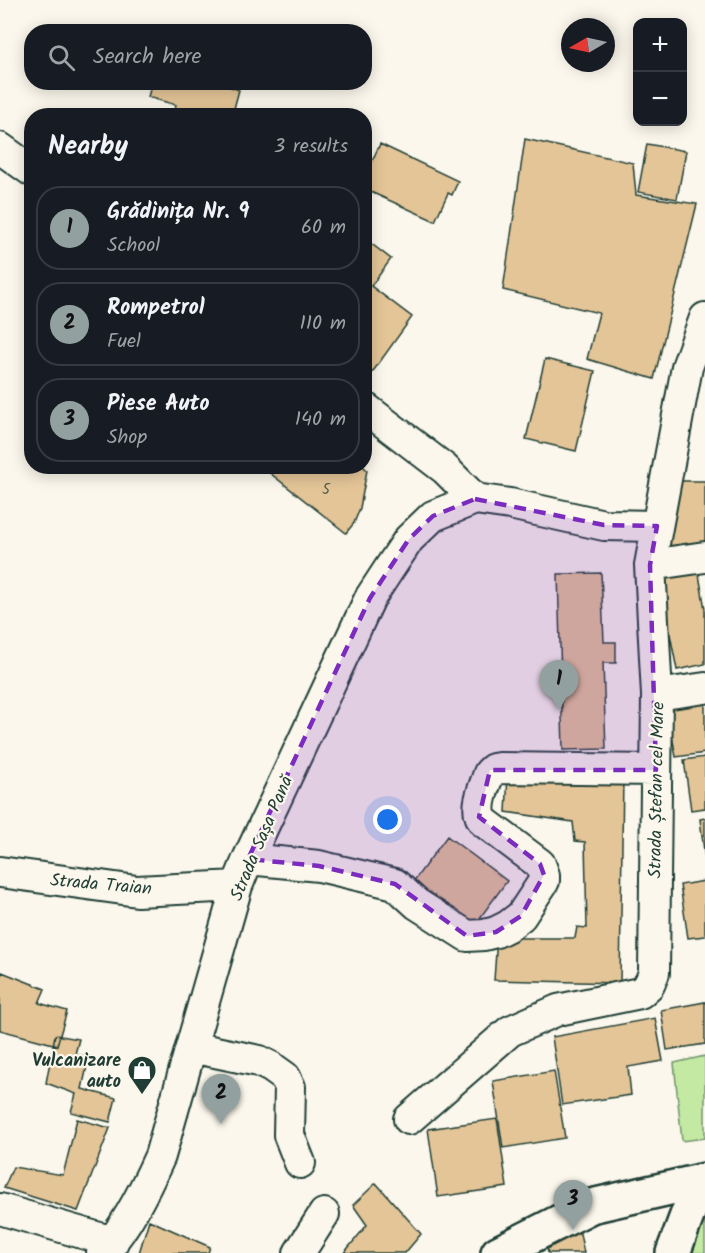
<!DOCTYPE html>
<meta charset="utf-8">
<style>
body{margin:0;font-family:Kalam,sans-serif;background:#20242c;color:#f1f3f6}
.controls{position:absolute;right:18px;top:18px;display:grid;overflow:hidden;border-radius:12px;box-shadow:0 3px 15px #0003}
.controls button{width:54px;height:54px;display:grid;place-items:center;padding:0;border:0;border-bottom:2px solid #363941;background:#171b24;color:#f1f3f6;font:30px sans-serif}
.compass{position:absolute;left:561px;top:18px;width:54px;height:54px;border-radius:50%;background:#171b24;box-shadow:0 3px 15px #0003;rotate:261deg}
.you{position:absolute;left:388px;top:820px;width:21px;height:21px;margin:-15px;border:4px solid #fff;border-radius:50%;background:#1a73e8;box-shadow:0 0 0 9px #1a73e833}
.badge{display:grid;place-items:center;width:39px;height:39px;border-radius:50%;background:#92a19f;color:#111;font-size:20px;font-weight:700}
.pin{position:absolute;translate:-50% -50px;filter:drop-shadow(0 2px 3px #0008)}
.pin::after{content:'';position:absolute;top:32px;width:21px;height:18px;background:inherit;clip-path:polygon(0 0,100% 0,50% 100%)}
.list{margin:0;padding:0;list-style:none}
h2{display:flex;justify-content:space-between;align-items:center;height:78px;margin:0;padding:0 24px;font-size:26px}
h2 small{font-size:20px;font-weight:400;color:#9ea1a6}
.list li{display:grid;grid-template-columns:39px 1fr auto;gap:18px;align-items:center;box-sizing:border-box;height:84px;margin:0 12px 12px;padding:0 12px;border:2px solid #363941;border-radius:24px}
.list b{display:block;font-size:22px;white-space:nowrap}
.list p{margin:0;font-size:20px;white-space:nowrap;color:#9ea1a6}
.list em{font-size:20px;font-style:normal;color:#9ea1a6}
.icon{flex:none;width:33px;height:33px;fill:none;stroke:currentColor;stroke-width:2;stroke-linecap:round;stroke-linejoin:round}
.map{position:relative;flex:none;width:705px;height:1253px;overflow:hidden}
.search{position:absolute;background:#171b24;box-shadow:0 3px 15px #0003;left:24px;top:24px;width:348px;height:66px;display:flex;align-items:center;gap:15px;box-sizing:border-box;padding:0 21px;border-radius:24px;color:#9ea1a6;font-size:22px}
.panel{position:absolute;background:#171b24;box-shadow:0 3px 15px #0003;left:24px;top:108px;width:348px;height:366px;border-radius:24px}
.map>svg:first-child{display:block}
.green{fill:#c3e9a3;stroke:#71936c;stroke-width:1.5}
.building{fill:#e4c597;stroke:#1f3d34;stroke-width:1.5}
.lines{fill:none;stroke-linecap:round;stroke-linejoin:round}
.minor-casing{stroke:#1f3d34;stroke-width:34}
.major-casing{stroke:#1f3d34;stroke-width:38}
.minor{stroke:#fbf7ec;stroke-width:30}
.major{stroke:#fbf7ec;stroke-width:33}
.marked{fill:#7b2cbf;fill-opacity:0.2;stroke:#7b2cbf;stroke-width:4.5;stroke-dasharray:12 8;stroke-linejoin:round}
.labels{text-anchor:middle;stroke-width:4.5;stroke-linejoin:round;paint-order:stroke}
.number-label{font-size:15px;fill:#505f4d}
.street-label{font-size:18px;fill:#1f3d34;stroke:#fbf7ec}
.poi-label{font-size:18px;font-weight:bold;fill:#1f3d34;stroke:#fbf7ec;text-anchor:end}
</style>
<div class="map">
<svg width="705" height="1253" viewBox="0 0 705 1253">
<rect width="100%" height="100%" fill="#fbf7ec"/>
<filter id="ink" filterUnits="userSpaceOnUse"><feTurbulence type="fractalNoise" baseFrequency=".0167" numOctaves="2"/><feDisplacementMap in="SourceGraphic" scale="12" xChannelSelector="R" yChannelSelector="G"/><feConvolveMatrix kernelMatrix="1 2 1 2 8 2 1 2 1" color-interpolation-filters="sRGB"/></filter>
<g filter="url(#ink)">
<path class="green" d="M 705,1056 L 705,1138 L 682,1141 L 674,1063 Z
M 705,1211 L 705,1253 L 688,1253 Z"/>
<path class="building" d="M 152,82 L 218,82 L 239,90 L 232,116 L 172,116 L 176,105 L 148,97 Z
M 525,139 L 633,163 L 636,195 L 697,204 L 654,379 L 587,359 L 599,313 L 503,290 Z
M 380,144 L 458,181 L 452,195 L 448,193 L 435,221 L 364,189 L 364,178 Z
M 647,144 L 686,151 L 677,199 L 638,192 Z
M 369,242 L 391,259 L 371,286 L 412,317 L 369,377 L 364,373 L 364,248 Z
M 545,359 L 595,371 L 576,451 L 526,439 Z
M 261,466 L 363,466 L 367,470 L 360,508 L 354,523 L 346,533 Z
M 679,481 L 705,481 L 705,544 L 666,546 Z
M 698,569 L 705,609 L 705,664 L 677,670 L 659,578 Z
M 601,573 L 604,642 L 616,642 L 616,663 L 603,663 L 606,749 L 563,750 L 558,574 Z
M 705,703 L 705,753 L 676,757 L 667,709 Z
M 705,757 L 705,808 L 691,810 L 684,760 Z
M 508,775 L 623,776 L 620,983 L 494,980 L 497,938 L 575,938 L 577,927 L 587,928 L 585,842 L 575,841 L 573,822 L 506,812 Z
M 705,818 L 705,859 L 700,819 Z
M 447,836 L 507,881 L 474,926 L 413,882 Z
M 705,881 L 705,936 L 688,938 L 680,885 Z
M 2,972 L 45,989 L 39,1003 L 67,1011 L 57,1045 L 0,1030 L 0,978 Z
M 705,1002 L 705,1044 L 667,1050 L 661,1010 Z
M 655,1018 L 663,1061 L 628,1067 L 631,1095 L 562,1105 L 552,1037 Z
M 55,1035 L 79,1039 L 75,1054 L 89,1057 L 82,1089 L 116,1098 L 110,1122 L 71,1112 L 76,1094 L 46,1083 Z
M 554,1071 L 565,1138 L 503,1148 L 493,1081 Z
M 77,1119 L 110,1128 L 78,1211 L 4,1188 L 13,1167 L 63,1175 Z
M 497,1119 L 507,1187 L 438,1197 L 428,1129 Z
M 376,1183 L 421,1234 L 405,1253 L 344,1253 L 367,1225 L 353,1205 Z
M 149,1220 L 210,1247 L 208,1253 L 139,1253 Z
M 578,1224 L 584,1253 L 548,1253 L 544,1233 Z"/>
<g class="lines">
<g class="minor-casing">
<path id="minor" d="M 0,148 L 32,171
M 364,407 L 445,469 L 475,499 L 510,504 L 604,525 L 657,526
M 650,565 L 705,557
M 657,695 L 705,688
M 248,859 L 319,866 L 395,884 L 417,904 L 467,936 L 484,935 L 496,932 L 508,926 L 521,916 L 544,881 L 544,875 L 540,864 L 484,822 C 473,809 484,789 489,773 L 493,769 L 499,768 L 656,770
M 0,872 L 137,891 L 237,886
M 191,1047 L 259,1061 L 271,1067 L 285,1077 L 290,1087 L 289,1135 L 300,1163
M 409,1119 L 510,1031 L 558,1010 L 640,993 L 649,985 L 654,973 L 657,695 L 650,565 L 687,367 L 705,318
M 0,1209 L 113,1242
M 102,1253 C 126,1229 146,1187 160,1156 L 237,886 L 248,859 L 370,598 L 387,572 L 409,539 L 433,516 L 475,499
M 299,1253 L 324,1214"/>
</g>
<g class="major-casing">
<path id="major" d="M 498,1253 L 591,1206 L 705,1180
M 673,1253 L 700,1181"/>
</g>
<use href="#minor" class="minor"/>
<use href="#major" class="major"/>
</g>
</g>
<path class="marked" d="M 475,499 L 604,525 L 657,526 L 650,565 L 656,770 L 490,770 L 479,817 L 540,864 L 544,875 L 521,916 L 496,932 L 467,936 L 395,884 L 319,866 L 248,859 L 370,598 L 409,539 L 433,516 Z"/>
<defs>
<g id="shop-pin" transform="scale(1.5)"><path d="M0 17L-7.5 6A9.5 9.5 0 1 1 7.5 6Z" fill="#1f3d34" stroke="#fbf7ec"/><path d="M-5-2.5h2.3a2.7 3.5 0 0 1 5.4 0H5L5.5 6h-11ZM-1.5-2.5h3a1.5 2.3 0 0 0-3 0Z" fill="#fff"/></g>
</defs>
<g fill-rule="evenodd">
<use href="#shop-pin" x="142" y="1070"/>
</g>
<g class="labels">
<g class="number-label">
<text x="326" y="494">5</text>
</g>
<g class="street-label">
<text transform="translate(656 790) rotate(-89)" y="6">Strada Ștefan cel Mare</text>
<text transform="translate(261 838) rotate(-67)" y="6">Strada Sașa Pană</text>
<text transform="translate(101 884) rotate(5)" y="6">Strada Traian</text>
</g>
<g class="poi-label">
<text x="121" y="1066">Vulcanizare<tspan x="121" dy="21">auto</tspan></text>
</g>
</g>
</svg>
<div class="controls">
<button>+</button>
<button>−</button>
</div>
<svg class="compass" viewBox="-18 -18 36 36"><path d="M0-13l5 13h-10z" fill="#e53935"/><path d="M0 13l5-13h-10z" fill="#9ea1a6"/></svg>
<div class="you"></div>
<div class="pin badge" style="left:559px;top:710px">1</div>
<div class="pin badge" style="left:221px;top:1124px">2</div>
<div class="pin badge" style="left:573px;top:1230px">3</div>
<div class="search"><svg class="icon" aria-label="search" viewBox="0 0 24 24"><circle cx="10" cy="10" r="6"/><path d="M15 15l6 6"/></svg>Search here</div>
<section class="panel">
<h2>Nearby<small>3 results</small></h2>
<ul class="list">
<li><span class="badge">1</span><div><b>Grădinița Nr. 9</b><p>School</p></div><em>60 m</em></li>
<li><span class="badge">2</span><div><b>Rompetrol</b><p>Fuel</p></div><em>110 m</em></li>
<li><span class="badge">3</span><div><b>Piese Auto</b><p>Shop</p></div><em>140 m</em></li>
</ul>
</section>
</div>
